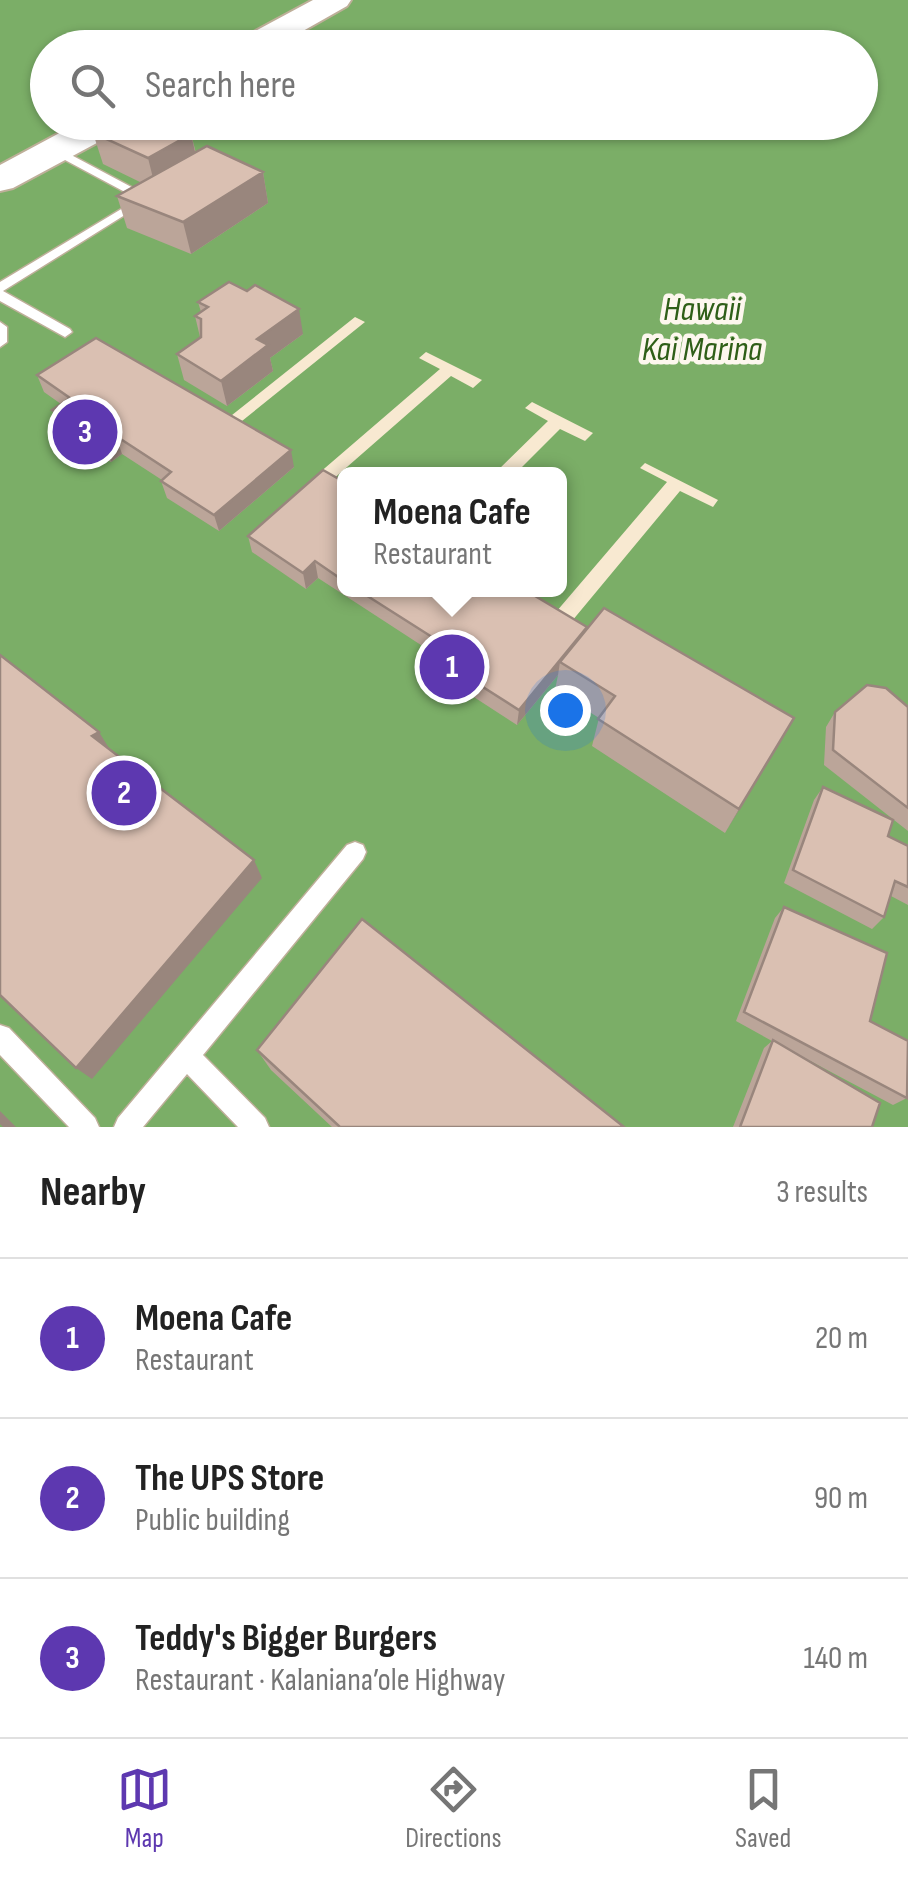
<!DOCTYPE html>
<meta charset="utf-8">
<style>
body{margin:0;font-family:"Sofia Sans Condensed",sans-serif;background:#f6f6f6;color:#222}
.you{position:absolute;left:565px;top:710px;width:35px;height:35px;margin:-25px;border:8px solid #fff;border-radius:50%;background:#1a73e8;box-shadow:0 0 0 15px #1a73e833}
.badge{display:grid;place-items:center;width:65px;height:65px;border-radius:50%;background:#5d38b0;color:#fff;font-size:32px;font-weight:700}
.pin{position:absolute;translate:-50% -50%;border:5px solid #fff;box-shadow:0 2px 10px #0006}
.popup{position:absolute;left:337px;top:467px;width:230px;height:130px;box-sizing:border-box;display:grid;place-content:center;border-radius:15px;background:#fff;filter:drop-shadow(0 2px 8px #0005);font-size:32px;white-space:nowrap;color:#767676}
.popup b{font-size:38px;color:#222}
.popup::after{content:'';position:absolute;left:50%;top:100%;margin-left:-20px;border:20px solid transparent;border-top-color:#fff}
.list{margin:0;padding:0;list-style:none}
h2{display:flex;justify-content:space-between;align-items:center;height:130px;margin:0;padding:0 40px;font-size:42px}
h2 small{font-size:32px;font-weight:400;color:#767676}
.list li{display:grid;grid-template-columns:65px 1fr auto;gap:30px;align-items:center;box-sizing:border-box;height:160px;padding:0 40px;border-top:2px solid #e0e0e0}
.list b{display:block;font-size:38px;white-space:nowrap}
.list p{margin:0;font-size:32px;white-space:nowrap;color:#767676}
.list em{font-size:32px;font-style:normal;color:#767676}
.icon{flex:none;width:55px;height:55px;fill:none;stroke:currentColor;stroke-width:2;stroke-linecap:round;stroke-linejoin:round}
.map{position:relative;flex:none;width:908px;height:1127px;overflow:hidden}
.search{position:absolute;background:#fff;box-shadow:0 2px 8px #0004;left:30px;right:30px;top:30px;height:110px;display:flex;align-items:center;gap:25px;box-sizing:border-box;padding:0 35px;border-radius:55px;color:#767676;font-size:38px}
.sheet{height:610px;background:#fff}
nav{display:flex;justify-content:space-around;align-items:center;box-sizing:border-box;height:140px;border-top:2px solid #e0e0e0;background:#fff;font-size:28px;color:#767676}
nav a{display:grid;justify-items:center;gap:5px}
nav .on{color:#5d38b0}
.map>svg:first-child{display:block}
.water{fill:#7bae67;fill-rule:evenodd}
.pier{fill:#f8e9d1}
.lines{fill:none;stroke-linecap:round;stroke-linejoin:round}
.lane-casing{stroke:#beaf99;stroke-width:3}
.primary-casing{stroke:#beaf99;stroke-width:4}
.lane{fill:#fff;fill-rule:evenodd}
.primary{fill:#fff;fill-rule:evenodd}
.wall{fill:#bba599}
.shaded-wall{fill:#99867d}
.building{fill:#dac0b2;stroke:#99867d;stroke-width:2.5}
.labels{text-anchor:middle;stroke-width:9;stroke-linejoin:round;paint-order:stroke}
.water-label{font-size:35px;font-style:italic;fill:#2f5f18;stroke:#fdf7ee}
</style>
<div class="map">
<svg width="908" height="1127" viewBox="0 0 908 1127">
<rect width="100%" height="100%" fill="#f8e9d1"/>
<path class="water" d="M 0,0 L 908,0 L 908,1127 L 0,1127 ZM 48,48 L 860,48 L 860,122 L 48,122 ZM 344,474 L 560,474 L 560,590 L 344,590 Z"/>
<path class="pier" d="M 355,317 L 365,322 L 237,425 L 227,419 Z
M 426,352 L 482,380 L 473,388 L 451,376 L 331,481 L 318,474 L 440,369 L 419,358 Z
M 532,402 L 593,433 L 585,441 L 560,429 L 515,474 L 494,474 L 548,421 L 525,408 Z
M 645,463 L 718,500 L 713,507 L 680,491 L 572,621 L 556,612 L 667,482 L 640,468 Z"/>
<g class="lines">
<g class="lane-casing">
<path id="lane" d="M 52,149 L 60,149 L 152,198 L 3,291 L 70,329 L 72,332 L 65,337 L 0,301 L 0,282 L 138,199 L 52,153 Z
M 0,322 L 7,327 L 7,342 L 0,347 Z
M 355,842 L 363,845 L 366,852 L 363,859 L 203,1055 L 265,1118 L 269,1127 L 238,1127 L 187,1074 L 143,1127 L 114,1127 L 118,1118 L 347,845 Z
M 0,1025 L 9,1028 L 95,1118 L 99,1127 L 69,1127 L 0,1055 Z"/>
</g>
<g class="primary-casing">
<path id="primary" d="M 313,0 L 351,0 L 347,6 L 273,48 L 232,48 L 237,41 Z
M 80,122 L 125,122 L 121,130 L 13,188 L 0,191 L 0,165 Z"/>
</g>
<use href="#lane" class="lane"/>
<use href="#primary" class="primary"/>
</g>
<path class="wall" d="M 93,133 L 191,134 L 196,153 L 263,172 L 268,203 L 191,254 L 127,228 L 117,196 L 142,183 L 103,164 Z
M 198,302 L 303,334 L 270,358 L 273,371 L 227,406 L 184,380 L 177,354 L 200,337 L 195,316 L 201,312 Z
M 37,375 L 294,467 L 219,531 L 167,498 L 161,481 L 162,480 L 122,454 L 111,462 L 59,428 L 52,410 L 61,404 L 44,392 Z
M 344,482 L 344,590 L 525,590 L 587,627 L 794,718 L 725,833 L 592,746 L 599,718 L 555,690 L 558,675 L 517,725 L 423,664 L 424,647 L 318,578 L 306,589 L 252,552 L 248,536 Z
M 908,707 L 908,831 L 824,765 L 826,727 L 835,712 Z
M 823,787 L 888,836 L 908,846 L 908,905 L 891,896 L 884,917 L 872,929 L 784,883 L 814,800 Z
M 784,907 L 870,1021 L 907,1098 L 893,1105 L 799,1055 L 872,1127 L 733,1127 L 764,1048 L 772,1041 L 736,1021 L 775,918 Z
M 257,1050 L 624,1127 L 332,1127 L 271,1070 Z"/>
<path class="shaded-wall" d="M 191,134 L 198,165 L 156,190 L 148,158 Z
M 263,172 L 268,203 L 191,254 L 183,222 Z
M 299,309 L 303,334 L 270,358 L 273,371 L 227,406 L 221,381 L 257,339 Z
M 116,436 L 122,454 L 111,462 L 105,445 Z
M 291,450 L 294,467 L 219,531 L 214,515 Z
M 315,561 L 318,578 L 306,589 L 303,573 Z
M 587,627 L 560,662 L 558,675 L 517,725 L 519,710 Z
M 794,718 L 779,745 L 725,833 L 739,809 Z
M 99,732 L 112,753 L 92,736 Z
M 254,860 L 262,878 L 92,1079 L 76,1068 Z
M 0,1111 L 16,1127 L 3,1127 L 0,1124 Z"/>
<path class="building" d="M 113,122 L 167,122 L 191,134 L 148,158 L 93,133 Z
M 207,146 L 263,172 L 183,222 L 117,196 Z
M 229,282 L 247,291 L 255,285 L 299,309 L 257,339 L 268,345 L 221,381 L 177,354 L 201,337 L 201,319 L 195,316 L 208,307 L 198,302 Z
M 96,338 L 291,450 L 214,515 L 161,481 L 171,472 L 116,436 L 105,445 L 52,410 L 70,398 L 37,375 Z
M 323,470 L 344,482 L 344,581 L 315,561 L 303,573 L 248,536 Z
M 358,590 L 525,590 L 587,627 L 519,710 L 423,649 L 432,637 Z
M 604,608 L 794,718 L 739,809 L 598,719 L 615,696 L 560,662 Z
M 0,655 L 99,732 L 92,736 L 254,860 L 76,1068 L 0,995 Z
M 867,685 L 886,688 L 908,707 L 908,808 L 833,750 L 835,712 Z
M 823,787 L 893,820 L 888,836 L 908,846 L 908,887 L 895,881 L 884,917 L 793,870 Z
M 784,907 L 887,953 L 870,1021 L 908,1041 L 907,1098 L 744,1012 Z
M 362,919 L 624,1127 L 340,1127 L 257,1050 Z
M 773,1040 L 880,1103 L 872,1127 L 740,1127 Z"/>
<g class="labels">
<g class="water-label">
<text x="702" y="320">Hawaii<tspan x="702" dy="40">Kai Marina</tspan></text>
</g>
</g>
</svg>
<div class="you"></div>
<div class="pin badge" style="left:452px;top:667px">1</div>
<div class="popup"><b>Moena Cafe</b>Restaurant</div>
<div class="pin badge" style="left:124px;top:793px">2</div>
<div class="pin badge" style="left:85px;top:432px">3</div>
<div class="search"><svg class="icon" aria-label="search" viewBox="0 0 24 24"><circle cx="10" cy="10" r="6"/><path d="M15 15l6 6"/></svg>Search here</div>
</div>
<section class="sheet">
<h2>Nearby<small>3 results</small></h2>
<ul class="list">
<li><span class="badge">1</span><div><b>Moena Cafe</b><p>Restaurant</p></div><em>20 m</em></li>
<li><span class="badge">2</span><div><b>The UPS Store</b><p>Public building</p></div><em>90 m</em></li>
<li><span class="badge">3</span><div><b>Teddy's Bigger Burgers</b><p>Restaurant · Kalaniana’ole Highway</p></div><em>140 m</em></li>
</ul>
</section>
<nav>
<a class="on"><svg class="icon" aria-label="map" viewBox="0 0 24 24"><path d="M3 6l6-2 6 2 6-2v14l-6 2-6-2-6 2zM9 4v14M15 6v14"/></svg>Map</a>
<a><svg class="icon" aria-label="directions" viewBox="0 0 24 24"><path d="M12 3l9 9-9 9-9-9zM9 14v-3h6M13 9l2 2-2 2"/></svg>Directions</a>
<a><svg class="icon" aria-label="saved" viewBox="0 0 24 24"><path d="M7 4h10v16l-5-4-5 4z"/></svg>Saved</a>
</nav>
